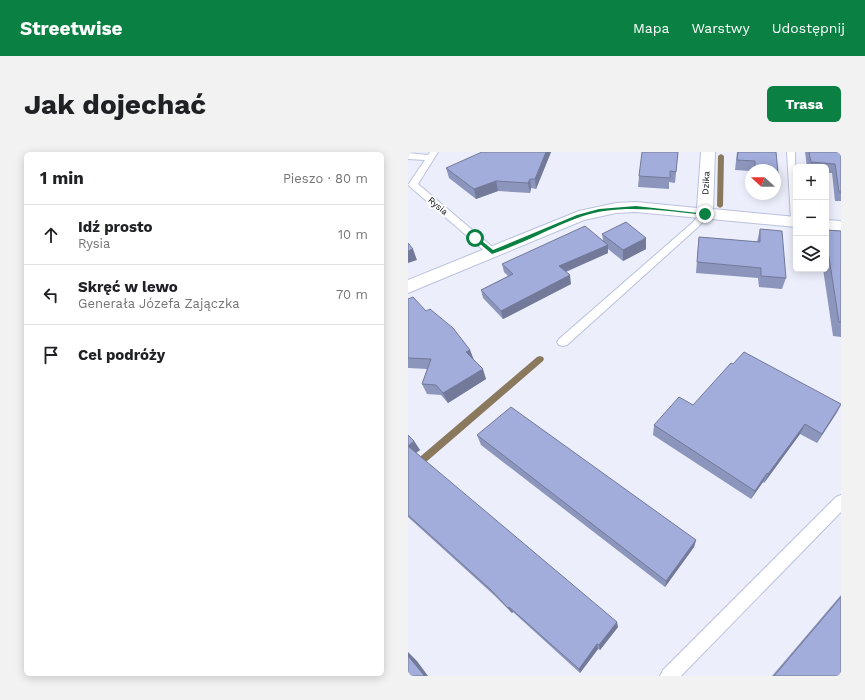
<!DOCTYPE html>
<html lang="pl">
<meta charset="utf-8">
<style>
body{margin:0;font-family:"Work Sans",sans-serif;background:#f2f2f2;color:#202124}
.controls{position:absolute;right:12px;top:12px;display:grid;overflow:hidden;border-radius:6px;box-shadow:0 2px 10px #0003}
.controls button{width:36px;height:36px;display:grid;place-items:center;padding:0;border:0;border-bottom:1px solid #e0e0e0;background:#fff;color:#202124;font:20px sans-serif}
.compass{position:absolute;left:337px;top:12px;width:36px;height:36px;border-radius:50%;background:#fff;box-shadow:0 2px 10px #0003;rotate:291deg}
.stop{position:absolute;width:12px;height:12px;margin:-9px;border:3px solid #0b8043;border-radius:50%;background:#fff}
.stop.end{background:#0b8043;border-color:#fff;box-shadow:0 1px 4px #0008}
.list{margin:0;padding:0;list-style:none}
h2{display:flex;justify-content:space-between;align-items:center;height:52px;margin:0;padding:0 16px;font-size:17px}
h2 small{font-size:13px;font-weight:400;color:#757577}
.list li{display:grid;grid-template-columns:26px 1fr auto;gap:12px;align-items:center;box-sizing:border-box;height:60px;padding:0 16px;border-top:1px solid #e0e0e0}
.list b{display:block;font-size:15px;white-space:nowrap}
.list p{margin:0;font-size:13px;white-space:nowrap;color:#757577}
.list em{font-size:13px;font-style:normal;color:#757577}
.icon{flex:none;width:22px;height:22px;fill:none;stroke:currentColor;stroke-width:2;stroke-linecap:round;stroke-linejoin:round}
.map{position:relative;flex:none;width:433px;height:524px;overflow:hidden;border-radius:6px}
header{display:flex;align-items:center;gap:24px;box-sizing:border-box;height:56px;padding:0 20px;background:#0b8043;color:#fff}
header strong{font-size:19px}
nav{display:flex;gap:22px;margin-inline-start:auto;font-size:14px}
.intro{display:flex;align-items:center;justify-content:space-between;box-sizing:border-box;height:96px;padding:0 24px}
h1{margin:0;font-size:28px}
.button{padding:10px 18px;border-radius:6px;background:#0b8043;color:#fff;font-size:14px;font-weight:700}
main{display:flex;gap:24px;padding:0 24px}
aside{flex:1;background:#fff;border-radius:6px;box-shadow:0 2px 10px #0003}
.map>svg:first-child{display:block}
.lines{fill:none;stroke-linecap:round;stroke-linejoin:round}
.stream{fill:#8b795e;fill-rule:evenodd}
.lane-casing{stroke:#bac1de;stroke-width:2}
.street-casing{stroke:#bac1de;stroke-width:2}
.lane{fill:#fff;fill-rule:evenodd}
.street{fill:#fff;fill-rule:evenodd}
.wall{fill:#8c95bc}
.shaded-wall{fill:#727999}
.building{fill:#a3addb;stroke:#727999}
.route{fill:#0b8043}
.labels{text-anchor:middle;stroke-width:4;stroke-linejoin:round;paint-order:stroke}
.far-street-label{font-size:9px;fill:#090b14;stroke:#fff}
</style>
<header>
<strong>Streetwise</strong>
<nav><a>Mapa</a><a>Warstwy</a><a>Udostępnij</a></nav>
</header>
<div class="intro"><h1>Jak dojechać</h1><a class="button">Trasa</a></div>
<main>
<aside>
<h2>1 min<small>Pieszo · 80 m</small></h2>
<ul class="list">
<li><svg class="icon" aria-label="ahead" viewBox="0 0 24 24"><path d="M12 20V5M6 11l6-6 6 6"/></svg><div><b>Idź prosto</b><p>Rysia</p></div><em>10 m</em></li>
<li><svg class="icon" aria-label="left" viewBox="0 0 24 24"><path d="M17 20v-9H6M10 6l-5 5 5 5"/></svg><div><b>Skręć w lewo</b><p>Generała Józefa Zajączka</p></div><em>70 m</em></li>
<li><svg class="icon" aria-label="arrive" viewBox="0 0 24 24"><path d="M6 21V4h12l-3 4 3 4H6"/></svg><div><b>Cel podróży</b></div></li>
</ul>
</aside>
<div class="map">
<svg width="433" height="524" viewBox="0 0 433 524">
<rect width="100%" height="100%" fill="#eceffb"/>
<g class="lines">
<path class="stream" d="M 313,2 L 316,4 L 315,54 L 312,56 L 309,54 L 310,4 Z
M 132,204 L 135,205 L 136,207 L 135,209 L 3,323 L 0,324 L 0,315 L 129,205 Z"/>
<g class="lane-casing">
<path id="lane" d="M 22,0 L 30,0 L 10,32 L 88,98 L 89,100 L 88,102 L 80,102 L 0,33 L 17,8 L 0,7 L 0,1 L 20,3 Z
M 379,0 L 387,0 L 388,70 L 383,67 Z
M 297,59 L 302,62 L 290,75 L 159,193 L 155,194 L 151,193 L 149,190 L 151,187 L 284,71 L 294,60 Z
M 433,343 L 433,360 L 273,524 L 252,524 L 255,518 L 428,345 Z"/>
</g>
<g class="street-casing">
<path id="street" d="M 293,0 L 307,0 L 305,57 L 388,65 L 388,75 L 228,60 L 208,61 L 176,68 L 0,141 L 0,128 L 171,59 L 208,51 L 228,50 L 289,56 Z
M 418,68 L 433,69 L 433,79 L 418,78 Z"/>
</g>
<use href="#lane" class="lane"/>
<use href="#street" class="street"/>
</g>
<path class="wall" d="M 143,0 L 128,37 L 123,36 L 122,41 L 90,39 L 68,47 L 41,26 L 38,16 Z
M 270,0 L 267,31 L 261,30 L 261,37 L 230,35 L 231,24 L 240,1 Z
M 329,0 L 368,0 L 371,31 L 368,42 L 367,42 L 367,18 L 343,18 L 343,19 L 327,18 Z
M 397,0 L 433,0 L 433,49 L 427,49 L 424,21 L 418,21 L 418,15 L 399,15 Z
M 352,77 L 378,126 L 374,137 L 351,135 L 350,126 L 288,121 L 290,96 L 291,85 L 349,90 Z
M 418,78 L 433,79 L 433,185 L 425,184 L 415,117 L 418,117 Z
M 194,82 L 238,86 L 238,97 L 215,109 L 200,97 L 200,101 L 158,120 L 163,132 L 95,167 L 75,146 L 73,138 L 100,124 L 96,120 L 94,112 L 195,88 Z
M 0,147 L 18,159 L 62,198 L 65,207 L 78,227 L 40,251 L 33,243 L 19,242 L 14,232 L 19,217 L 0,216 Z
M 285,253 L 433,253 L 409,291 L 392,282 L 356,331 L 355,330 L 343,347 L 245,283 L 246,273 Z
M 0,283 L 6,289 L 12,298 L 8,301 L 210,475 L 192,498 L 190,497 L 172,521 L 105,460 L 104,461 L 87,444 L 0,365 Z
M 69,283 L 288,388 L 286,395 L 257,435 L 73,293 Z
M 433,443 L 433,524 L 364,524 Z"/>
<path class="shaded-wall" d="M 138,0 L 143,0 L 128,37 L 127,27 Z
M 122,27 L 123,36 L 122,41 L 120,31 Z
M 88,29 L 90,39 L 68,47 L 66,37 Z
M 238,86 L 238,97 L 215,109 L 215,98 Z
M 200,93 L 200,101 L 152,122 L 151,114 Z
M 5,97 L 9,108 L 0,111 L 0,99 Z
M 162,123 L 163,132 L 95,167 L 93,159 Z
M 62,198 L 66,208 L 58,200 Z
M 75,217 L 78,227 L 40,251 L 35,241 Z
M 433,253 L 428,262 L 409,291 L 414,282 Z
M 397,272 L 392,282 L 356,331 L 360,322 Z
M 6,289 L 12,298 L 5,303 L 0,295 L 0,294 Z
M 359,321 L 355,330 L 343,347 L 347,339 Z
M 288,388 L 286,395 L 257,435 L 258,429 Z
M 101,455 L 105,460 L 104,461 L 100,456 Z
M 209,470 L 210,475 L 192,498 L 191,493 Z
M 189,492 L 190,497 L 172,521 L 171,517 Z
M 0,500 L 9,509 L 20,524 L 16,524 L 0,504 Z"/>
<path class="building" d="M 74,0 L 138,0 L 127,27 L 122,27 L 120,31 L 88,29 L 66,37 L 38,16 Z
M 234,0 L 270,0 L 268,20 L 262,19 L 262,26 L 231,24 Z
M 330,0 L 368,0 L 371,31 L 367,31 L 367,18 L 347,18 L 347,9 L 329,8 Z
M 401,0 L 433,0 L 433,40 L 431,40 L 427,12 L 403,10 Z
M 218,70 L 238,86 L 215,98 L 194,82 Z
M 177,74 L 200,93 L 151,114 L 162,123 L 93,159 L 73,138 L 105,122 L 94,112 Z
M 352,77 L 374,79 L 378,126 L 353,124 L 353,116 L 289,110 L 291,85 L 352,90 Z
M 418,78 L 433,79 L 433,170 L 431,170 L 418,86 Z
M 0,91 L 5,97 L 0,99 Z
M 5,145 L 18,159 L 22,157 L 45,176 L 62,198 L 58,200 L 75,217 L 35,241 L 28,233 L 14,232 L 23,207 L 0,206 L 0,147 Z
M 336,200 L 433,252 L 414,282 L 397,272 L 360,322 L 359,321 L 347,339 L 246,273 L 271,245 L 285,253 L 323,211 L 325,212 Z
M 103,255 L 288,388 L 258,429 L 69,283 Z
M 0,283 L 6,289 L 0,294 Z
M 0,294 L 209,470 L 191,493 L 189,492 L 171,517 L 101,455 L 100,456 L 82,437 L 0,363 Z
M 433,445 L 433,524 L 366,524 Z
M 0,504 L 15,522 L 16,524 L 0,524 Z"/>
<path class="route" d="M 228,54 L 299,62 L 297,63 C 256,59 212,51 172,65 C 142,76 114,92 84,102 L 65,86 L 69,85 L 85,98 L 169,63 L 191,57 Z"/>
<g class="labels">
<g class="far-street-label">
<text transform="translate(298 31) rotate(-87)" y="3">Dzika</text>
<text transform="translate(30 54) rotate(40)" y="3">Rysia</text>
</g>
</g>
</svg>
<div class="controls">
<button>+</button>
<button>−</button>
<button><svg class="icon" aria-label="layers" viewBox="0 0 24 24"><path d="M12 4l9 5-9 5-9-5zM3 14l9 5 9-5"/></svg></button>
</div>
<svg class="compass" viewBox="-18 -18 36 36"><path d="M0-13l5 13h-10z" fill="#e53935"/><path d="M0 13l5-13h-10z" fill="#757577"/></svg>
<div class="stop" style="left:67px;top:86px"></div>
<div class="stop end" style="left:297px;top:62px"></div>
</div>
</main>
